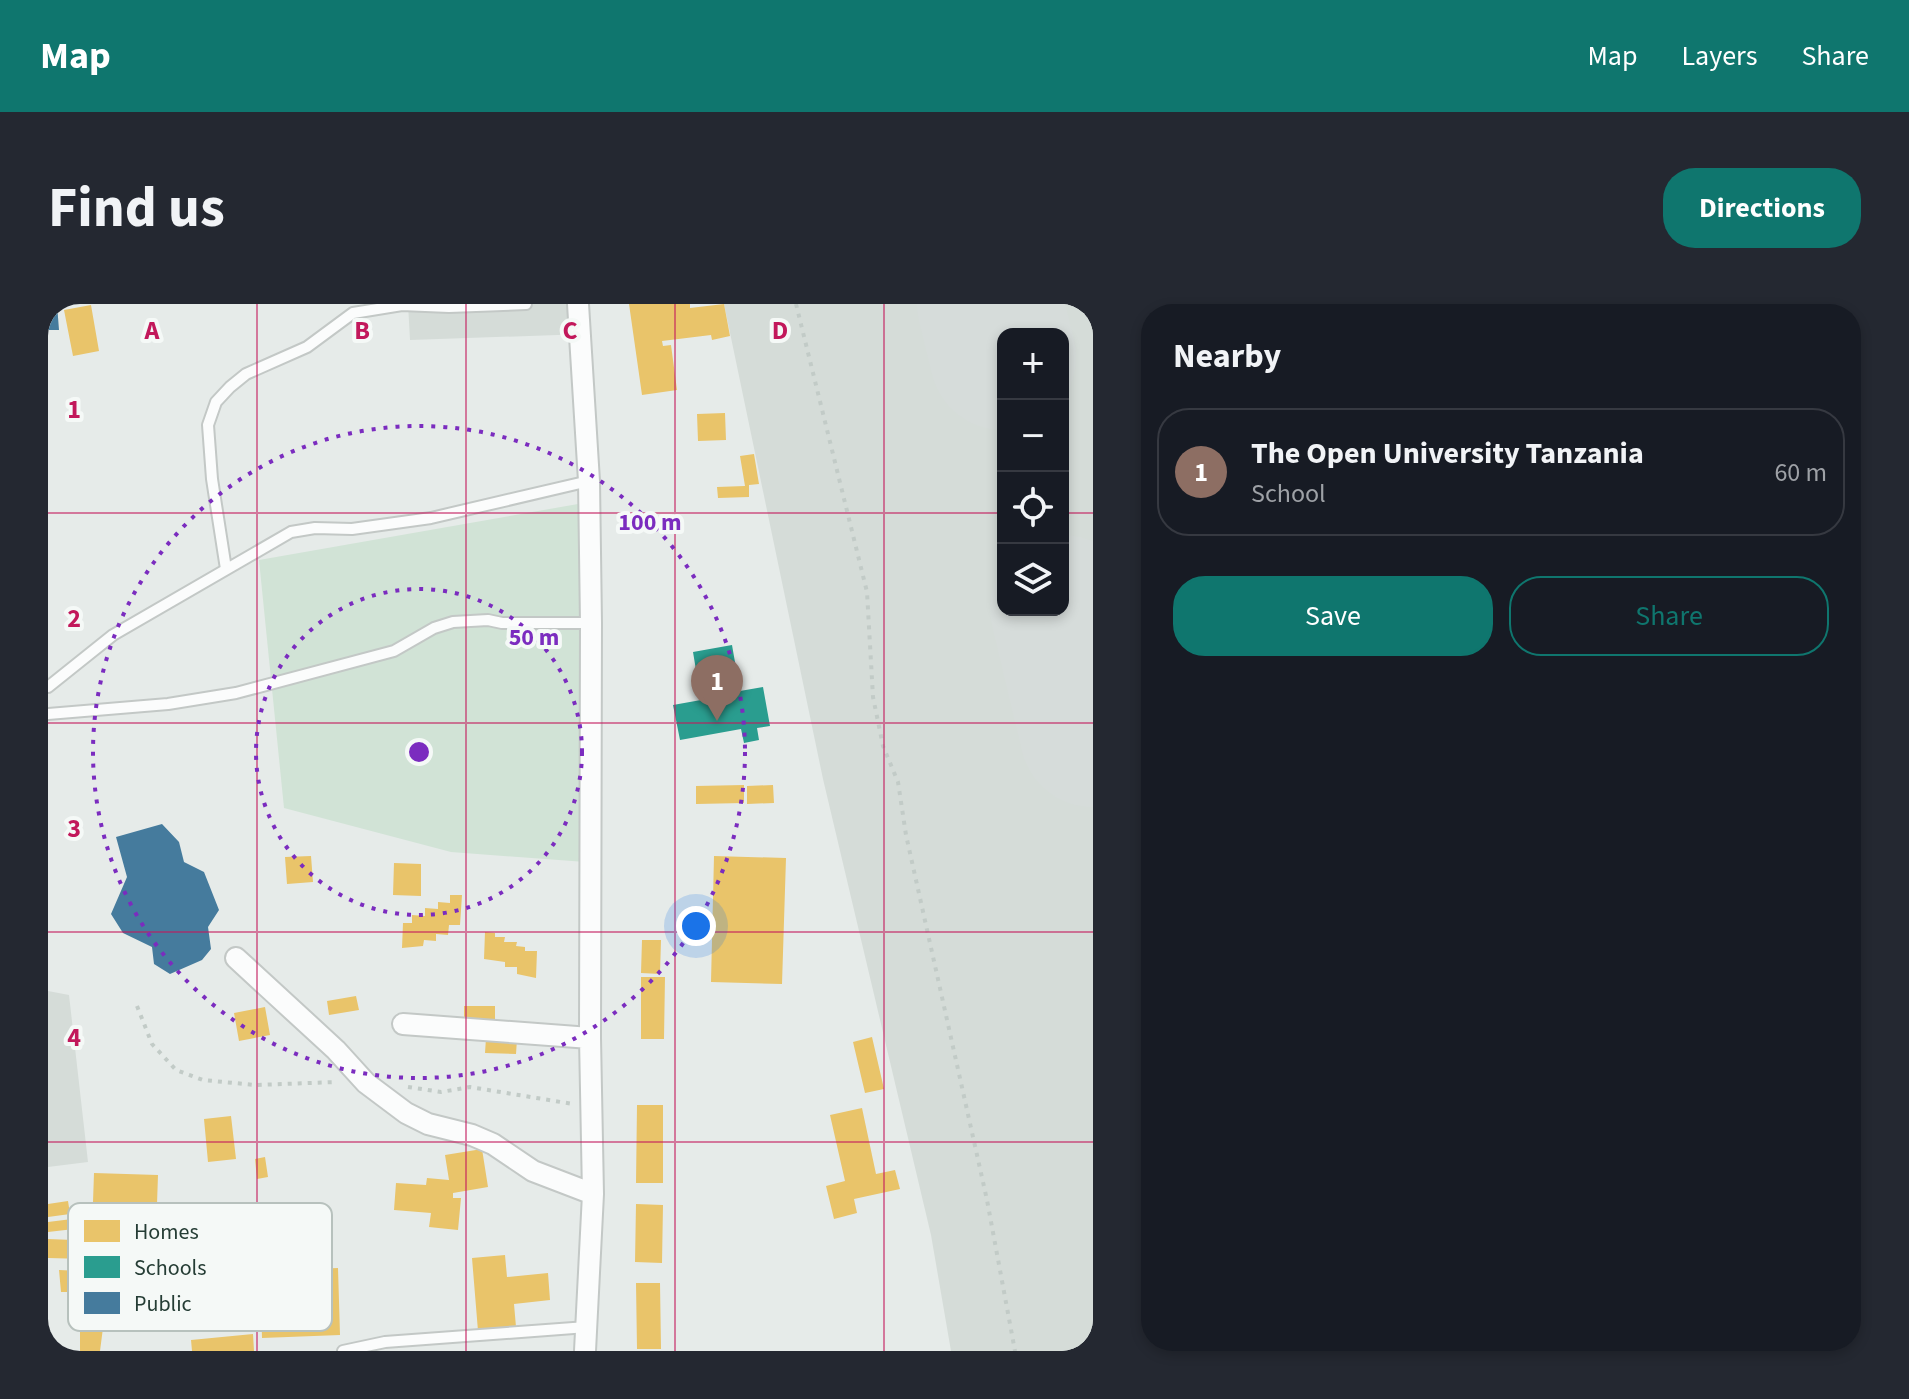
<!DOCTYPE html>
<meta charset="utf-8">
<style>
body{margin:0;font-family:"Source Sans 3",sans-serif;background:#242831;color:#f1f3f6}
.controls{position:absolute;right:24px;top:24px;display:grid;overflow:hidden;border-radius:16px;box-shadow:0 4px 12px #0003}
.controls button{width:72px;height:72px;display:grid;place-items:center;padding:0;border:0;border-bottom:2px solid #363941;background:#171b24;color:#f1f3f6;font:40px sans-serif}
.you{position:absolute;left:648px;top:622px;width:28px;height:28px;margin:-20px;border:6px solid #fff;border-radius:50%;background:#1a73e8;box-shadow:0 0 0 12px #1a73e833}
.badge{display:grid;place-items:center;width:52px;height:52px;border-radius:50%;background:#0f766e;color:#fff;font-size:26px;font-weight:700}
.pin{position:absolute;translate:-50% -66px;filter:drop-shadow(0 2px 4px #0008)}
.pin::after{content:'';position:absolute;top:42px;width:28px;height:24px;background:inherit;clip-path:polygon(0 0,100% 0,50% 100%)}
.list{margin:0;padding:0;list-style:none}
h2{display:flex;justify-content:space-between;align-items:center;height:104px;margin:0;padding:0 32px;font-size:34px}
h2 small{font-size:26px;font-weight:400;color:#9ea1a6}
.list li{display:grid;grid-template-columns:52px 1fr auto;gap:24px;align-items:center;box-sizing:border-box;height:128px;margin:0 16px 16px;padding:0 16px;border:2px solid #363941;border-radius:32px}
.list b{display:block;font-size:30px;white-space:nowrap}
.list p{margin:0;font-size:26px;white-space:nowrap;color:#9ea1a6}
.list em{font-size:26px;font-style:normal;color:#9ea1a6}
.actions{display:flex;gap:16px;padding:24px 32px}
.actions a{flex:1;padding:18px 0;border:2px solid #0f766e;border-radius:32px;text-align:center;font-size:28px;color:#0f766e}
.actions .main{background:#0f766e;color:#fff}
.icon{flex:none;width:44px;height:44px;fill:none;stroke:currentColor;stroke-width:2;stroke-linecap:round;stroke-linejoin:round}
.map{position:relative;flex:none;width:1045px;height:1047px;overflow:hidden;border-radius:32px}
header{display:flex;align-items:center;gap:48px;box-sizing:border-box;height:112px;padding:0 40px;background:#0f766e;color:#fff}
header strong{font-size:38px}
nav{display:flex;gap:44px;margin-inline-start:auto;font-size:28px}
.intro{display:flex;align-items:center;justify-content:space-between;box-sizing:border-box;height:192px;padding:0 48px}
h1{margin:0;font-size:56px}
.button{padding:20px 36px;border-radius:32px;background:#0f766e;color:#fff;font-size:28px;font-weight:700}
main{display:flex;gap:48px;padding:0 48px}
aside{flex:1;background:#171b24;border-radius:32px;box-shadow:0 4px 12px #0003}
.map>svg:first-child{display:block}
.built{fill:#d5dcd8;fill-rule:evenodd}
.green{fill:#d1e3d6}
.homes{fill:#e9c46a}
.schools{fill:#2a9d8f}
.public{fill:#457b9d}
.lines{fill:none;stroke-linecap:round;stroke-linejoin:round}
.runway{stroke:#d6dcda;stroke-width:146}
.service-casing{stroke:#c3c8c6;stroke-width:14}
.minor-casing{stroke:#c3c8c6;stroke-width:24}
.path{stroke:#c2cbc7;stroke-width:4;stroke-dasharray:4 6;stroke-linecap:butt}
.service{stroke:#fbfcfc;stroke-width:10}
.minor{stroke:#fbfcfc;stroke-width:20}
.grid{fill:none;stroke:#c2185b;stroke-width:2;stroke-opacity:0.55}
.ring{fill:none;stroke:#7b2cbf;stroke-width:4;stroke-dasharray:4 8}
.key{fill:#f5f9f7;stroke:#b7c1bd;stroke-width:2}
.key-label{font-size:22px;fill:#253d35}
.grid-label{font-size:26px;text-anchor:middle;font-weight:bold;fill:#c2185b;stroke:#f5f9f7;stroke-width:8;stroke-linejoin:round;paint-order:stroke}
.centre{fill:#7b2cbf;stroke:#f5f9f7;stroke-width:4}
.ring-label{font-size:24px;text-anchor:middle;font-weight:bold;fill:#7b2cbf;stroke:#f5f9f7;stroke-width:8;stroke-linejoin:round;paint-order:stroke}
</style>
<header>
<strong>Map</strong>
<nav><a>Map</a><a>Layers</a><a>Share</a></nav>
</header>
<div class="intro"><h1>Find us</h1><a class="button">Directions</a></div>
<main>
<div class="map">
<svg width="1045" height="1047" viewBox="0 0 1045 1047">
<rect width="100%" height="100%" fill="#e6ebe9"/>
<path class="built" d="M 360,0 L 537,0 L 538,30 L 362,36 Z
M 676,0 L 1045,0 L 1045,1047 L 903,1047 L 883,931 L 775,475 ZM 955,30 L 1015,30 L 1015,306 L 955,306 Z
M 0,687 L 21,691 L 40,858 L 0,863 Z"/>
<path class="green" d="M 547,197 L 551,559 L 403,548 L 236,504 L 211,256 Z"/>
<path class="homes" d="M 581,0 L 642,0 L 642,4 L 676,0 L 682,32 L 664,36 L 663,31 L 614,37 L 615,42 L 623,41 L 629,86 L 594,91 Z
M 43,1 L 51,47 L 25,52 L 16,6 Z
M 677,109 L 678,136 L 650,137 L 649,110 Z
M 706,150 L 711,180 L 701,181 L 701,193 L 670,194 L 669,183 L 697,182 L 692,152 Z
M 696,481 L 696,499 L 648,500 L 648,482 Z
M 725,481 L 726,499 L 699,500 L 699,482 Z
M 263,552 L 265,578 L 239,580 L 237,553 Z
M 666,552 L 738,554 L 734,680 L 663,678 Z
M 346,559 L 373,560 L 373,592 L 345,591 Z
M 402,591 L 414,591 L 412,621 L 401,621 L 400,631 L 388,630 L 388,637 L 376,636 L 375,642 L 354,644 L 355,619 L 364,619 L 364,611 L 377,612 L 377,604 L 390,605 L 390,598 L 402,599 Z
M 437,628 L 447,629 L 447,633 L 457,633 L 456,638 L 469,638 L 468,642 L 477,643 L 477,647 L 489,647 L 488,674 L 469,670 L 469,663 L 457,663 L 457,658 L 436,655 Z
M 594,636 L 613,636 L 612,670 L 593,669 Z
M 593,673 L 617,673 L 616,735 L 593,735 Z
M 308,692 L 311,706 L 281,711 L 279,697 Z
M 416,702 L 447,702 L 447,717 L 416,716 Z
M 217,703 L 222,731 L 191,737 L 186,709 Z
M 824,733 L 836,785 L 817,789 L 805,738 Z
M 438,734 L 469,735 L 468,750 L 437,749 Z
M 589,801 L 615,801 L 615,879 L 588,879 Z
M 814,804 L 828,870 L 847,866 L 852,885 L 806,895 L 809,909 L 786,915 L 778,882 L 797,877 L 782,811 Z
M 183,812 L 188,855 L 160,858 L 156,815 Z
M 434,845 L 440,883 L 405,889 L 405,894 L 413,894 L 410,926 L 381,923 L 383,909 L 346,906 L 348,879 L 378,881 L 379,874 L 401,876 L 397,851 Z
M 217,853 L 220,873 L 209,875 L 207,855 Z
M 46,869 L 110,871 L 109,900 L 45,898 Z
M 20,897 L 22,910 L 0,913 L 0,900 Z
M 588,900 L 615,901 L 614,959 L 587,958 Z
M 24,915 L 26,925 L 0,928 L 0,918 Z
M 0,935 L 76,938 L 75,956 L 0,954 Z
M 457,951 L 459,973 L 500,969 L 502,996 L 466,1000 L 468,1023 L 430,1027 L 424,954 Z
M 290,964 L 292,1031 L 214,1034 L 212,967 Z
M 11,966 L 76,969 L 82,992 L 59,993 L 52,1047 L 32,1047 L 32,988 L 13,988 Z
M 588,979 L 612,979 L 613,1045 L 589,1045 Z
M 205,1030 L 206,1047 L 144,1047 L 143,1036 Z"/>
<path class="schools" d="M 684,341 L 692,387 L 715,383 L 722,422 L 709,424 L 711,436 L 696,439 L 693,425 L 632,436 L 625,401 L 653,396 L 645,348 Z"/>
<path class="public" d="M 0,0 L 9,0 L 11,26 L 0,26 Z
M 114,520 L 131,538 L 136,558 L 156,568 L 171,606 L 160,623 L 163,645 L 154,656 L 122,670 L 106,660 L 104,643 L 75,629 L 63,610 L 79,573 L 68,533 Z"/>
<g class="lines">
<path class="runway" d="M 942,0 L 955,53
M 1015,304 L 1045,430"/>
<g class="service-casing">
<path id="service" d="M 178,265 L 164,175 L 160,121 L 168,98 L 182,83 L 198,70 L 259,43 L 305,9 L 354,1 L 401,3 L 478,0
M 0,383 L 65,331 L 243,228 L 267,224 L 304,225 L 383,214 L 541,177
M 0,410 L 120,400 L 188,389 L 346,347 L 386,324 L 405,318 L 440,316 L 454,319 L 543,319
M 295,1047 L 337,1038 L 539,1023"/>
</g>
<g class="minor-casing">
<path id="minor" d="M 530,0 L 541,177 L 543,319 L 542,734 L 545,890 L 537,1047
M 188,654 L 288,746 L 318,779 L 358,809 L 380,820 L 424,831 L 445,840 L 485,867 L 545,890
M 355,720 L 542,734"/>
</g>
<path class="path" d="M 748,0 L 819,288 L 825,393 L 835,442 L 850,478 L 858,531 L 939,896 L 967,1047
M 89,702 L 104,740 L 128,766 L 155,776 L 207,781 L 288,778
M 360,783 L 393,788 L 422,783 L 525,800"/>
<use href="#service" class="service"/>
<use href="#minor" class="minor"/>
</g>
<path class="grid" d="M 209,0 L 209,1047M 418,0 L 418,1047M 627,0 L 627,1047M 836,0 L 836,1047M 0,209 L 955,209M 1015,209 L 1045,209M 0,419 L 1045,419M 0,628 L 1045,628M 0,838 L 1045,838"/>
<g class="ring">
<circle cx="371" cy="448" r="163"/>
<circle cx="371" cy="448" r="326"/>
</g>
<rect x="20" y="899" width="264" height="128" rx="12" class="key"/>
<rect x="36" y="916" width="36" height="22" fill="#e9c46a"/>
<rect x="36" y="952" width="36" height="22" fill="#2a9d8f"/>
<rect x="36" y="988" width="36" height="22" fill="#457b9d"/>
<g class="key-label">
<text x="86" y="935">Homes</text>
<text x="86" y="971">Schools</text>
<text x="86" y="1007">Public</text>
</g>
<g class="grid-label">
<text x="104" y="35">A</text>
<text x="314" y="35">B</text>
<text x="522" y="35">C</text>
<text x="732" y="35">D</text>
<text x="26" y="114">1</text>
<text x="26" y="323">2</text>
<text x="26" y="533">3</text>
<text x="26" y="742">4</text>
</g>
<circle cx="371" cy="448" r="12" class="centre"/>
<g class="ring-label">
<text x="602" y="226">100 m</text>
<text x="486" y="341">50 m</text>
</g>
</svg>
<div class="controls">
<button>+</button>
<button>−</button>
<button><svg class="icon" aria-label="locate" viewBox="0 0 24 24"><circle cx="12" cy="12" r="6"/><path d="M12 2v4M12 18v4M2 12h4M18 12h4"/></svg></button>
<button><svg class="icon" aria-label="layers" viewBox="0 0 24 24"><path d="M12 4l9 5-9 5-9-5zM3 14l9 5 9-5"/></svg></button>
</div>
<div class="you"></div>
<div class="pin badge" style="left:669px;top:417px;background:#8d6e63">1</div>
</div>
<aside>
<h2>Nearby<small></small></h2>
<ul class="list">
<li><span class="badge" style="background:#8d6e63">1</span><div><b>The Open University Tanzania</b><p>School</p></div><em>60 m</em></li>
</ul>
<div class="actions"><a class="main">Save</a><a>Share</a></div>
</aside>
</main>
